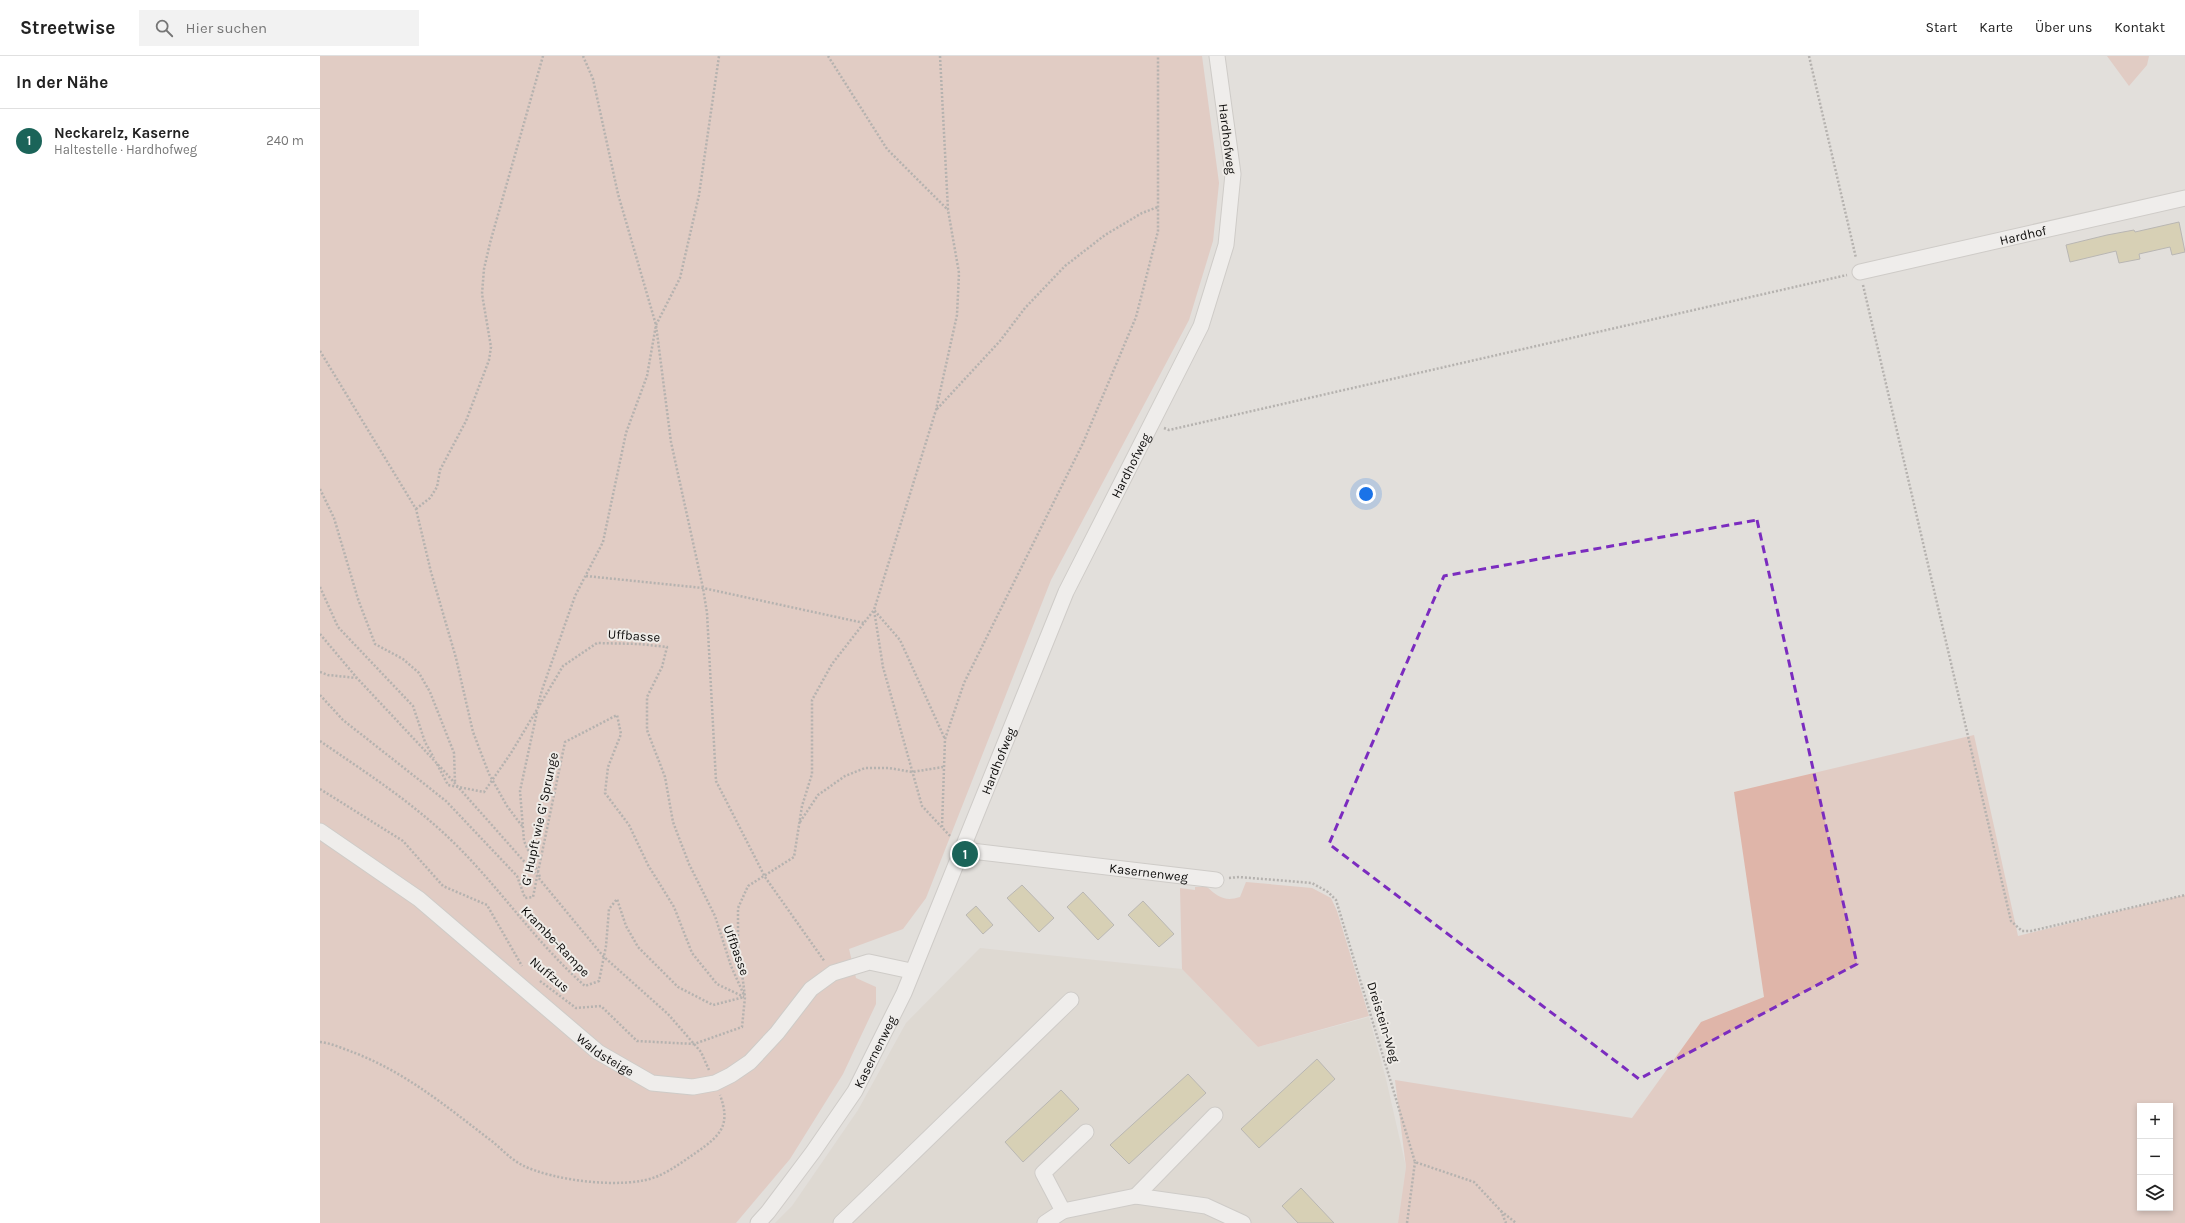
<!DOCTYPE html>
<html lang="de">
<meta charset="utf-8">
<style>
body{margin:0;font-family:Karla,sans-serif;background:#f2f2f2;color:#222}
.controls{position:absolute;right:12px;bottom:12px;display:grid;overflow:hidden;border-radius:0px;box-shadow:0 2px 6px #0003}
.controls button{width:36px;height:36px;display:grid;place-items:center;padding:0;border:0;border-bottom:1px solid #e0e0e0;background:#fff;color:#222;font:20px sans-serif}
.you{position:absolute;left:1046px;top:438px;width:14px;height:14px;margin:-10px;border:3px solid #fff;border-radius:50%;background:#1a73e8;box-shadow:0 0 0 6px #1a73e833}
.badge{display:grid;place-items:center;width:26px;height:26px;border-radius:50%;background:#1b6459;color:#fff;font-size:13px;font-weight:700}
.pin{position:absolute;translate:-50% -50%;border:2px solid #fff;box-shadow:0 1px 4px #0006}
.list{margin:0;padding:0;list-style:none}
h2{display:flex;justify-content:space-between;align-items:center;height:52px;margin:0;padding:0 16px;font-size:17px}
h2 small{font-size:13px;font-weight:400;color:#767676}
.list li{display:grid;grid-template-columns:26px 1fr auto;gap:12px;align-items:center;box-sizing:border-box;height:64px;padding:0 16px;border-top:1px solid #e0e0e0}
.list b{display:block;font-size:15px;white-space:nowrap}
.list p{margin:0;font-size:13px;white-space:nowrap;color:#767676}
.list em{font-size:13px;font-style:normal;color:#767676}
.icon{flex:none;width:22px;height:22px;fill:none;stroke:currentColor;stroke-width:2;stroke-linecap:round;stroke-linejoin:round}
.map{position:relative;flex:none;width:1865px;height:1167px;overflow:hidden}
header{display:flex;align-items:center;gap:24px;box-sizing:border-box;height:56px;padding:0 20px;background:#fff;border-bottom:1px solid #e0e0e0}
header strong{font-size:19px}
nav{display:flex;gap:22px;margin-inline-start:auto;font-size:14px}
.search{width:280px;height:36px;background:#f2f2f2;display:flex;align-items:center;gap:10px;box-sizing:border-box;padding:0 14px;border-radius:0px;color:#767676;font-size:15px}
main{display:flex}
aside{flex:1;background:#fff}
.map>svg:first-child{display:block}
.built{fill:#d9d2c8}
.green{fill:#dfb5a9;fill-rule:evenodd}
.building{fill:#cabf88;stroke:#878682}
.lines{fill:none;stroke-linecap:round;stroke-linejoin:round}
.minor-casing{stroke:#b7b5b1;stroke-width:17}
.path{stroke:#7f7d7a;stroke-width:2.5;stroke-dasharray:2 2;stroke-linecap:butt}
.minor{stroke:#fff;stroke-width:15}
.marked{fill:none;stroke:#7b2cbf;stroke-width:3;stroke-dasharray:8 5;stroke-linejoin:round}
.labels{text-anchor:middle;stroke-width:4;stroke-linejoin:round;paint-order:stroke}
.street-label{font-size:13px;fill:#0d0c0b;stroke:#efece8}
</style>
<header>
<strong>Streetwise</strong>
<div class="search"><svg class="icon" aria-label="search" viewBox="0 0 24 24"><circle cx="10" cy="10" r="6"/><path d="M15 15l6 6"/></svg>Hier suchen</div>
<nav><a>Start</a><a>Karte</a><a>Über uns</a><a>Kontakt</a></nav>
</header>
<main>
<aside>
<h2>In der Nähe<small></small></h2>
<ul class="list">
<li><span class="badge">1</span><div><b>Neckarelz, Kaserne</b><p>Haltestelle · Hardhofweg</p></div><em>240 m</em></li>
</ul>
</aside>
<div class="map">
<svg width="1865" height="1167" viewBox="0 0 1865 1167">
<rect width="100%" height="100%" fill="#e2dfdb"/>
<path class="built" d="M 660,892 L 862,913 L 938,991 L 1049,961 L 1066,1023 L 1086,1111 L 1078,1167 L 455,1167 L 472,1150 L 538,1054 L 586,967 Z"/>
<path class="green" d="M 0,0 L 882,0 L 899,127 L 893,185 L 869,264 L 731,524 L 606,842 L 583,873 L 529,893 L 536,922 L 556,931 L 556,948 L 523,1018 L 470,1103 L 416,1167 L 0,1167 Z
M 1787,0 L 1829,0 L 1827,9 L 1809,30 Z
M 1654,679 L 1698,880 L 1865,839 L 1865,1167 L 1078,1167 L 1086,1111 L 1075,1024 L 1312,1062 L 1381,966 L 1444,941 L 1414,736 ZM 1820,1050 L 1850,1050 L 1850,1152 L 1820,1152 Z
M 926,826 L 992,832 L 1011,842 L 1017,855 L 1049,960 L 938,991 L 862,913 L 860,832 L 875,834 L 875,831 L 887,831 C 898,841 905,846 920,841 Z"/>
<path class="building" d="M 1859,166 L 1865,196 L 1852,199 L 1850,191 L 1819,198 L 1820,203 L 1799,207 L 1796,195 L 1750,206 L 1746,189 L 1787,179 L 1814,174 L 1815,176 Z
M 702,829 L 734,862 L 719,876 L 687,842 Z
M 763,836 L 794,869 L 778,884 L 747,851 Z
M 823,845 L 854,878 L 839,891 L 808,859 Z
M 656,850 L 673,869 L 663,878 L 646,859 Z
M 997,1003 L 1015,1023 L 939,1092 L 921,1073 Z
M 868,1018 L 886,1037 L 809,1108 L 790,1089 Z
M 741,1034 L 759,1053 L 703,1106 L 685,1086 Z
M 981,1132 L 1014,1167 L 978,1167 L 962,1150 Z"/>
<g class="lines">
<g class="minor-casing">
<g id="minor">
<path id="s1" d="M 1540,216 L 1865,142"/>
<path id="s2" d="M 0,775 L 99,843 L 278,996 L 332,1027 L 373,1031 L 395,1027 L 411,1019 L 430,1006 L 457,977 L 491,933 L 513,917 L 549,906 L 591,915"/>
<path id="s3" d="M 643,794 L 896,824"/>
<path d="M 816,1140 L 895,1059"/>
<path d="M 743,1155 L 723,1117 L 766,1076"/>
<path id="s4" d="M 438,1167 L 448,1156 L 493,1096 L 535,1035 L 584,937 L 746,536 L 881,270 L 906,189 L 913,118 L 897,0"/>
<path d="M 521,1167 L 751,944"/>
<path d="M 725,1167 L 743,1155 L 816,1140 L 886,1150 L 923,1167"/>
</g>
</g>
<path class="path" d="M 263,0 L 273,23 L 298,138 L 336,269 L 351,386 L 383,532 L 387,557 L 396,725 L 445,821 L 505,906
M 508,0 L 567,93 L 628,154
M 620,0 L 628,154 L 639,217 L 637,259 L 616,354 L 554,554 L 563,611 L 602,750 L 631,781
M 1489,0 L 1536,202
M 1543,229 L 1691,865 L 1702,875 L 1711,875 L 1865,839
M 0,295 L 96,453 L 111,516 L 136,602 L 153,676 L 169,718 L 187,750 L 202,770
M 617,353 L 680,285 L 705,252 L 745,210 L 785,179 L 822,157 L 838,151
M 844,372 L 849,374 L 1527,219
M 0,433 L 14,462 L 38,543 L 55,588 L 83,603 L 99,617 L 110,636 L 134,697 L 135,726
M 96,453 L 110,442 L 117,431 L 120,414 L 146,365 L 169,304 L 171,291 L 162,238 L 164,213 L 170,187 L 223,0
M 266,520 L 383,532 L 544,567
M 0,531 L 18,571 L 93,650 L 105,686 L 114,702
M 0,578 L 37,622 L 124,715 L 217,820 L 283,900 L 348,958 L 381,996 L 389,1014
M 0,616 L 8,619 L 37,622
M 0,639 L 23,664 L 126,745 L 197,820 L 205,842 L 213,841 L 217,821
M 218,649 L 222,634 L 255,540 L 283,486 L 306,377 L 327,320 L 336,269 L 360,222 L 379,139 L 399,0
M 217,656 L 200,735 L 204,785 L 220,821
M 0,685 C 45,716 92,746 131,784 C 179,830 215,886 265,930 L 279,925 L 286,890 L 289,853 L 297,843 L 306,870 L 318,891 L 358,931 L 393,949 L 424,941
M 117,708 L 128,729 L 164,736 L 191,697 L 243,610 L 277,587 L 319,588 L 347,591 L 342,611 L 327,641 L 327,674 L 345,721 L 353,766 L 369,808 L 395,860 L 411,910 L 424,939
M 0,733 L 83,785 L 123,830 L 167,849 L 202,910
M 480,766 L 498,739 L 525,720 L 545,712 L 569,712 L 592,716 L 623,711
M 622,771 L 625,683 L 644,627 L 763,387 L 816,261 L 838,175 L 838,0
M 218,816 L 245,686 L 297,659 L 301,678 L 288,711 L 285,737 L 309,769 L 328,809 L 354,851 L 372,897 L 397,928 L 424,941
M 909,822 L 919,821 L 992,827 L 1008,836 L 1016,844 L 1095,1106 L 1154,1126 L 1181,1155 L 1186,1167
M 220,925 L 256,952 L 281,950 L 317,985 L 374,988 L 422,971 L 425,941 L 418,885 L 418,852 L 428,830 L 474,801 L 482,750 L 492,718 L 492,644 L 512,608 L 554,554 L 580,584 L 625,683
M 0,986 C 11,987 24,993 35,997 C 86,1017 126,1050 169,1083 C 180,1091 190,1103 202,1109 C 233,1125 307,1134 338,1120 C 352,1114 365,1104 377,1096 C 401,1079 411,1069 400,1039
M 1181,1155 L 1196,1167
M 1087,1167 L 1095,1106"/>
<use href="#minor" class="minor"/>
</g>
<path d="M0 0H1865V1167H0ZM 1437,464 L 1537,908 L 1319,1023 L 1009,788 L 1124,520 Z" fill="#e2dfdb" fill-opacity=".55" fill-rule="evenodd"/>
<path class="marked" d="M 1437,464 L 1537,908 L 1319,1023 L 1009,788 L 1124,520 Z"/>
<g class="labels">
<g class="street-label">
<text transform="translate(908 83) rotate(83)" y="5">Hardhofweg</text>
<text dy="5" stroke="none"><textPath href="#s1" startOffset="167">Hardhof</textPath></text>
<text dy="5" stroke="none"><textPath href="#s4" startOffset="848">Hardhofweg</textPath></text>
<text transform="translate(314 579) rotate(4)" y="5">Uffbasse</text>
<text dy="5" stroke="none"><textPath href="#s4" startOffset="524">Hardhofweg</textPath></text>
<text transform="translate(219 763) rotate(-78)" y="5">G' Hupft wie G' Sprunge</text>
<text dy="5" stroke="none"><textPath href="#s3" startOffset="187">Kasernenweg</textPath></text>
<text transform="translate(236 885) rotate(46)" y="5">Krambe-Rampe</text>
<text transform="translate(417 894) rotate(70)" y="5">Uffbasse</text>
<text transform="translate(230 918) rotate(40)" y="5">Nuffzus</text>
<text transform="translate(1064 966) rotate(73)" y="5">Dreistein-Weg</text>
<text dy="5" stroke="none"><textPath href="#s4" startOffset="208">Kasernenweg</textPath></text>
<text dy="5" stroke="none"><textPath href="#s2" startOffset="363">Waldsteige</textPath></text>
</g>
</g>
</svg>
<div class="controls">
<button>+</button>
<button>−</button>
<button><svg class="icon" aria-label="layers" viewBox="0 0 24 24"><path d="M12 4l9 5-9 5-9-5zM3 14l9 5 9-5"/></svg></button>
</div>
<div class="you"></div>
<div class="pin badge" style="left:645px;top:798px">1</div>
</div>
</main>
